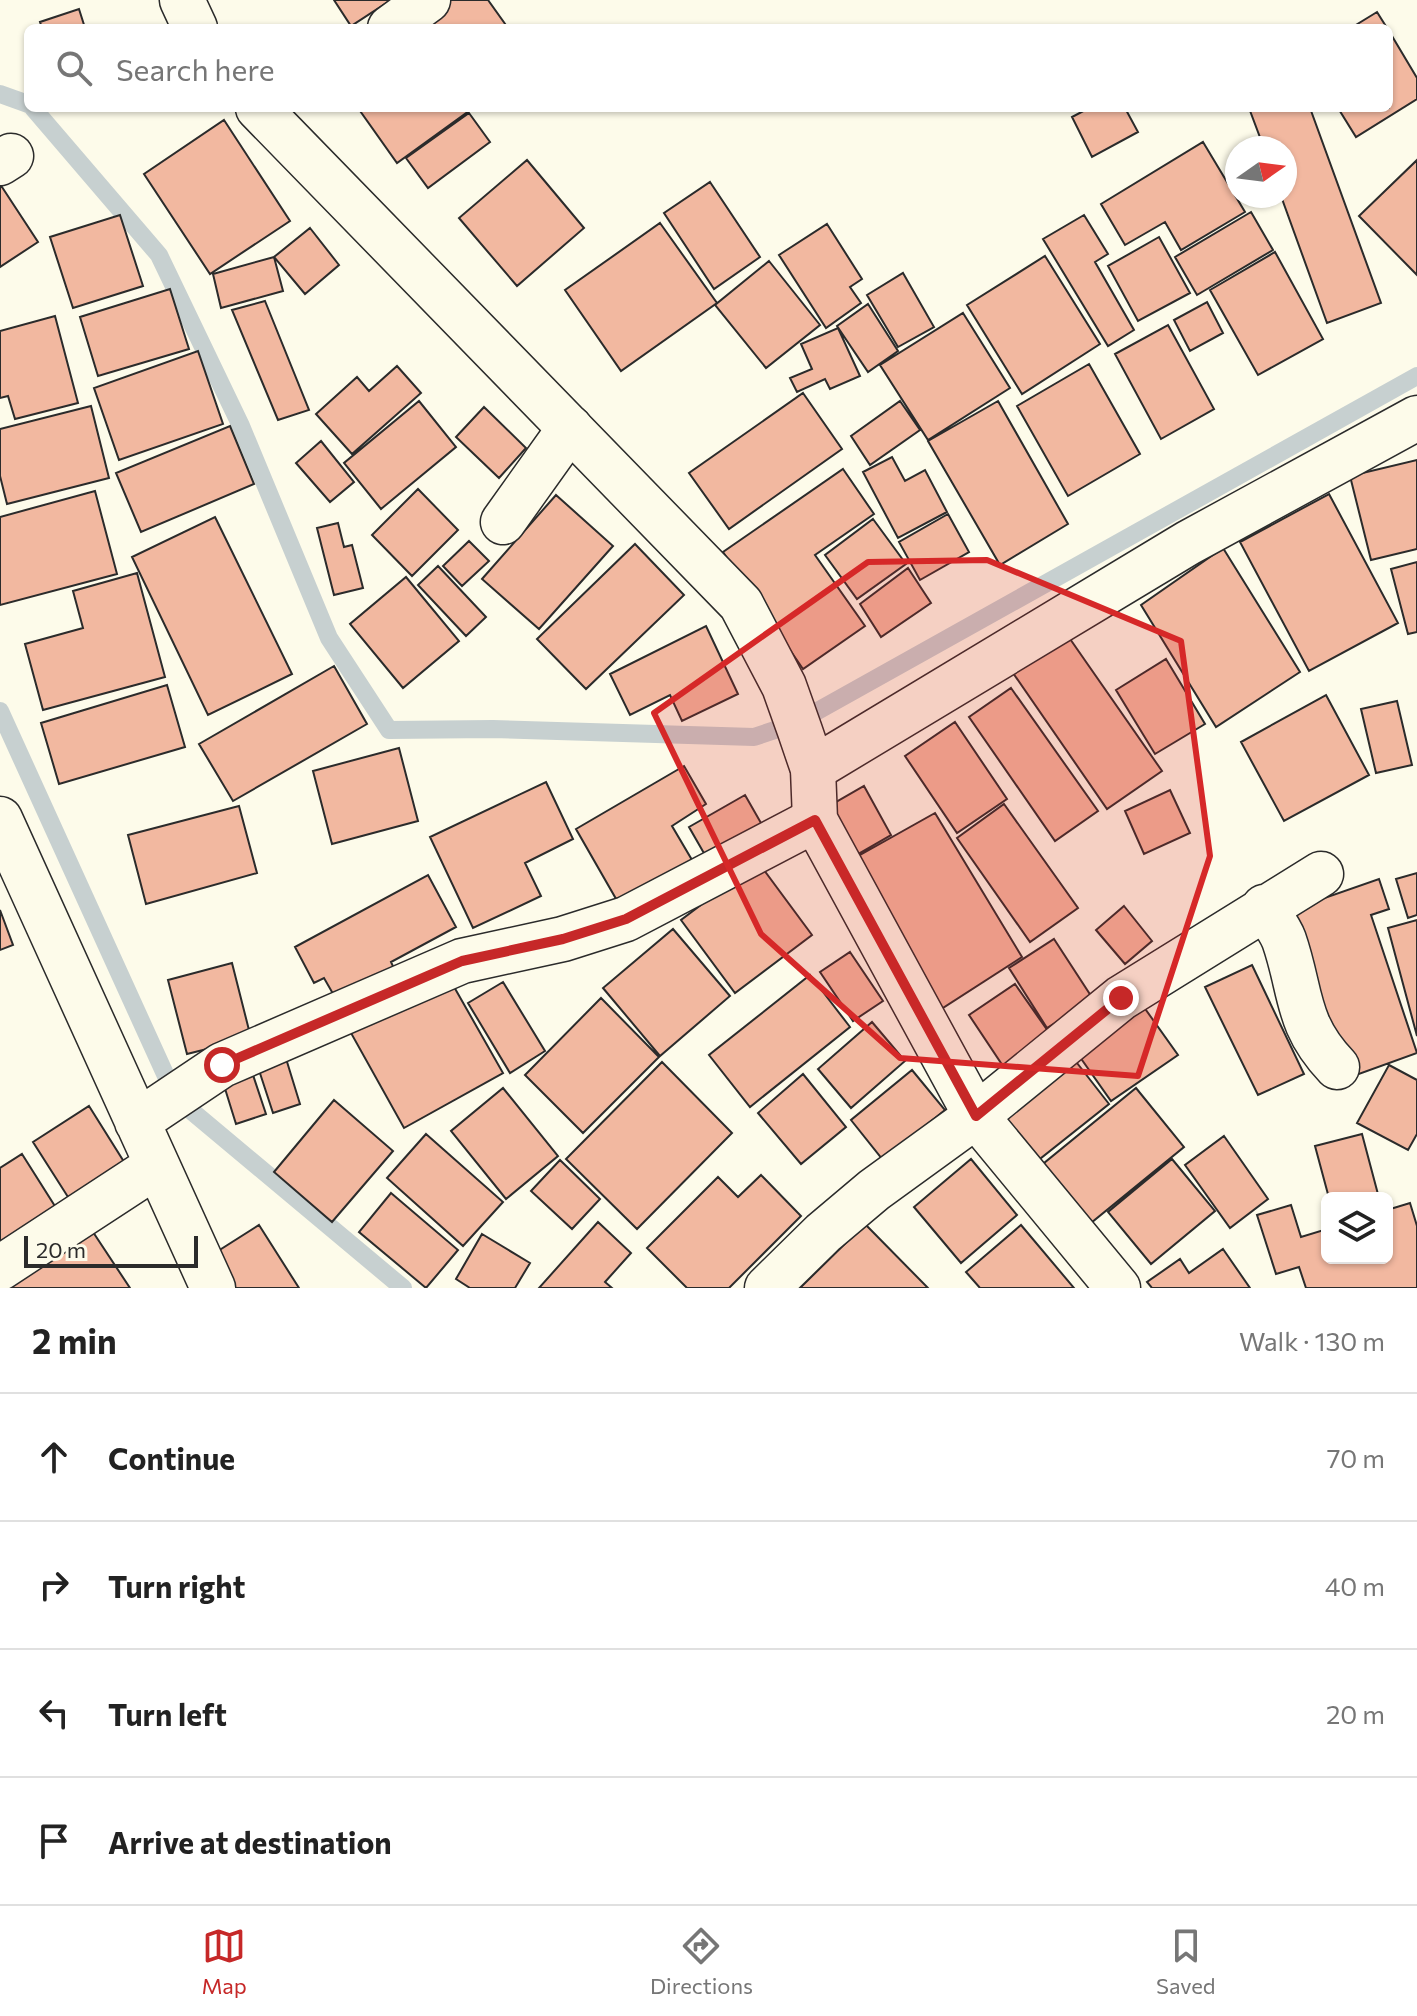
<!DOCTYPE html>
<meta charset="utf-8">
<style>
body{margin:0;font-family:Commissioner,sans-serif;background:#f2f2f2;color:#222}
.controls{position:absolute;right:24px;bottom:24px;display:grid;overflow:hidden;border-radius:12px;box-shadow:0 2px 6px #0004}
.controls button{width:72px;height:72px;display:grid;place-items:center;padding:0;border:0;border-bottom:2px solid #e0e0e0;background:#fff;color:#222;font:40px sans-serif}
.compass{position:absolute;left:1225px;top:136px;width:72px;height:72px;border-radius:50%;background:#fff;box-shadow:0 2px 6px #0004;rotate:76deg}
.scale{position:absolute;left:24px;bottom:20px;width:174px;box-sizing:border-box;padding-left:8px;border:4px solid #2b2b2b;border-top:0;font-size:22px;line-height:28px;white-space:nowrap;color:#2b2b2b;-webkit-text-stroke:6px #fdfbea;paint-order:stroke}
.stop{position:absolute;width:24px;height:24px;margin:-18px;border:6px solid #c62828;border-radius:50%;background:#fff}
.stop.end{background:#c62828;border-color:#fff;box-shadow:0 2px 8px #0008}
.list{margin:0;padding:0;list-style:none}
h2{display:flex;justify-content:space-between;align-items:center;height:104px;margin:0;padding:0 32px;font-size:34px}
h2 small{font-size:26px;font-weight:400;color:#767676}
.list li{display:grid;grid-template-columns:52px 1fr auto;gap:24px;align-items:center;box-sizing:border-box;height:128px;padding:0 32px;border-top:2px solid #e0e0e0}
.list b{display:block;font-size:30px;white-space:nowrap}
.list em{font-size:26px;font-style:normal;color:#767676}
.icon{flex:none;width:44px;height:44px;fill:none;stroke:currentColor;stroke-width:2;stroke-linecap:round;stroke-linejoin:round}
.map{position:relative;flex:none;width:1417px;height:1288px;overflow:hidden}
.search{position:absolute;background:#fff;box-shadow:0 2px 6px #0004;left:24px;right:24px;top:24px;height:88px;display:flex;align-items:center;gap:20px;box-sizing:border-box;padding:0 28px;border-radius:12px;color:#767676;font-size:30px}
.sheet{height:616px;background:#fff}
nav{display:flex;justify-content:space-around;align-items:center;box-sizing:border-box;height:112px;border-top:2px solid #e0e0e0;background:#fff;font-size:22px;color:#767676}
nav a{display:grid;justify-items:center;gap:4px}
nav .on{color:#c62828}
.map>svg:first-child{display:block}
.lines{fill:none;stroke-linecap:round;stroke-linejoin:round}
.stream{stroke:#c7d0d0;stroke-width:18}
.building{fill:#f2b8a0;stroke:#2b2b2b;stroke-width:2}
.street-casing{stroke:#2b2b2b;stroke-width:47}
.secondary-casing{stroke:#2b2b2b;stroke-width:47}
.street{stroke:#fdfbea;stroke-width:44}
.secondary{stroke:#fdfbea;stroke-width:44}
.route{stroke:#c62828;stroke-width:10}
.marked{fill:#d62828;fill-opacity:0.2;stroke:#d62828;stroke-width:6;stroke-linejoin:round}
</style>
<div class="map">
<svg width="1417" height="1288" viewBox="0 0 1417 1288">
<rect width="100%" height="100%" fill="#fdfbea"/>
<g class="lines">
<path class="stream" d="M 0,94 L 28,104
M 33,108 L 159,255 L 241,426 L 329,638 L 389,730 L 493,729 L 754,737 L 796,723 L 1417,376
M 0,711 L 176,1098 L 403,1288"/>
</g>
<path class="building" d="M 334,0 L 391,0 L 351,26 Z
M 436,0 L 488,0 L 508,28 L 397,28 Z
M 79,9 L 85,28 L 42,28 L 40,22 Z
M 1377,12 L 1387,28 L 1351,28 Z
M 1389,31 L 1417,78 L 1417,99 L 1356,137 L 1338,108 L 1389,108 Z
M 358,108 L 473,108 L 397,163 Z
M 1089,108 L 1125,108 L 1138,132 L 1092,157 L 1072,117 Z
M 1249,108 L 1310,108 L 1381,303 L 1327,323 L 1281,196 L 1285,196 L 1285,148 L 1264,148 Z
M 469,113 L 490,142 L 428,188 L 406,158 Z
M 224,120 L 290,221 L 210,274 L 144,174 Z
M 1203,142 L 1245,212 L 1181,250 L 1165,222 L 1125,245 L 1101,204 Z
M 527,160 L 584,228 L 517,286 L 459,218 Z
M 1417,160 L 1417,275 L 1359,216 Z
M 710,182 L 760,257 L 714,289 L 664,213 Z
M 0,184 L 38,242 L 0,267 Z
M 1251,212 L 1273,250 L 1197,295 L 1175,257 Z
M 120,215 L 143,286 L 73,308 L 50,237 Z
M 1084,215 L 1108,254 L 1095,262 L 1134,330 L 1108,346 L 1043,239 Z
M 660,223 L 717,303 L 621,371 L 565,290 Z
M 827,224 L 862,279 L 850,287 L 861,303 L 826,328 L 779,255 Z
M 310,228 L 339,265 L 305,294 L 274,257 Z
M 1159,237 L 1190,293 L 1138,321 L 1108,266 Z
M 1275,252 L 1323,339 L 1258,375 L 1210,290 Z
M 1045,256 L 1100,344 L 1022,394 L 967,305 Z
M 274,257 L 283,291 L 221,308 L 213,274 Z
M 769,261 L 820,325 L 766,368 L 715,305 Z
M 903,273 L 934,327 L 898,347 L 867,295 Z
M 170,289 L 189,349 L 98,376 L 80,317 Z
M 265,301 L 309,410 L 278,420 L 232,310 Z
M 1207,302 L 1223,333 L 1190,351 L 1174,320 Z
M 868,304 L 898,351 L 868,372 L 837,326 Z
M 963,313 L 1010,388 L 928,440 L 880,365 Z
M 55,316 L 78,403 L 15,419 L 8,396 L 0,398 L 0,331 Z
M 1168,325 L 1214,409 L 1161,439 L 1115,354 Z
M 838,328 L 860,376 L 830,389 L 825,379 L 797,392 L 790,378 L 812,369 L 801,344 Z
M 198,351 L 223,424 L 119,460 L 94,388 Z
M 1089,364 L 1140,454 L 1068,496 L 1017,406 Z
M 397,366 L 421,393 L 352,454 L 316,414 L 357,377 L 369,391 Z
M 803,393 L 842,449 L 729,529 L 689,473 Z
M 419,401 L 456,447 L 381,509 L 344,463 Z
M 900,401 L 920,430 L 870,465 L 851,436 Z
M 998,401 L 1068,524 L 1000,565 L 928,441 Z
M 91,406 L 109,478 L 7,504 L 0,476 L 0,429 Z
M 484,407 L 526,448 L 499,478 L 456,437 Z
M 230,426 L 254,484 L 141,532 L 116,473 Z
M 321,441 L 354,482 L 330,502 L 296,463 Z
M 892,457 L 905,481 L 925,470 L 947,512 L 898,538 L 863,472 Z
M 1417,460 L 1417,549 L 1371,560 L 1350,476 Z
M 843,469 L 874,514 L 815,555 L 865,626 L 803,669 L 723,552 Z
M 418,489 L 458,530 L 412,576 L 372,535 Z
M 95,491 L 117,574 L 0,605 L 0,517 Z
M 1329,494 L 1398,623 L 1309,671 L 1240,542 Z
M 556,495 L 613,546 L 539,629 L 482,579 Z
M 948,514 L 969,552 L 920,580 L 899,542 Z
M 215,517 L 292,674 L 208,715 L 132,557 Z
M 873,519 L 906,564 L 857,599 L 825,555 Z
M 338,523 L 344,547 L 352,545 L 363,588 L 334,595 L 317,528 Z
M 469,541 L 489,561 L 462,586 L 443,566 Z
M 635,544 L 684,595 L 586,689 L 537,639 Z
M 1223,548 L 1300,672 L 1216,727 L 1141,605 Z
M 1417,562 L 1417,632 L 1408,634 L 1391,569 Z
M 438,566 L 486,617 L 466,636 L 418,585 Z
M 908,568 L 931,603 L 881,637 L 860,604 Z
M 137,573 L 165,677 L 43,710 L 25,644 L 83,628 L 73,591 Z
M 406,577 L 459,641 L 403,688 L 350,624 Z
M 706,626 L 738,694 L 682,721 L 670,695 L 630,715 L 610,674 Z
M 1068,636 L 1162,771 L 1107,809 L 1013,673 Z
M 1166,659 L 1205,724 L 1155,754 L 1116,690 Z
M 334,666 L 367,724 L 233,801 L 199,744 Z
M 167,685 L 185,747 L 59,784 L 41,723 Z
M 1011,688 L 1098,811 L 1055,841 L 969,717 Z
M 1326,695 L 1369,775 L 1284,821 L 1241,742 Z
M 1397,701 L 1412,765 L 1376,773 L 1361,709 Z
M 955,722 L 1007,799 L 957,833 L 905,756 Z
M 399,748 L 418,821 L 332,844 L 313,771 Z
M 684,766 L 706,804 L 672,826 L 692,860 L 619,904 L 576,829 Z
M 546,782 L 573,839 L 525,863 L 541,896 L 473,928 L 430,837 Z
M 864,786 L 891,835 L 858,854 L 831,805 Z
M 1170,790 L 1190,833 L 1144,854 L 1125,811 Z
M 745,795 L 769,837 L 713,869 L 689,827 Z
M 1004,804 L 1078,908 L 1030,942 L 957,838 Z
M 239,806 L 257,873 L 146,904 L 128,835 Z
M 935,813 L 1022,957 L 935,1013 L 844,864 Z
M 758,862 L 812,935 L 735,993 L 681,920 Z
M 1417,873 L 1417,915 L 1408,918 L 1396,879 Z
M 428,875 L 456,927 L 391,962 L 397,975 L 340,1006 L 324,978 L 314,983 L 295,947 Z
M 1379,879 L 1389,909 L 1371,915 L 1417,1053 L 1345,1079 L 1287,911 Z
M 1124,906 L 1152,941 L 1125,964 L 1096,930 Z
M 0,910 L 13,945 L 0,950 Z
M 1417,920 L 1417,1036 L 1388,928 Z
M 673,929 L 730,996 L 660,1056 L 603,988 Z
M 1054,939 L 1093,999 L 1047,1028 L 1009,968 Z
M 850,952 L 883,1001 L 853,1021 L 820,972 Z
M 232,963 L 251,1038 L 187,1054 L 168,980 Z
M 1252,965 L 1304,1074 L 1258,1095 L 1205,987 Z
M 810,975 L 850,1027 L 750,1107 L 709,1055 Z
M 449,978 L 503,1073 L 404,1128 L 351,1033 Z
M 503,982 L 545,1051 L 510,1073 L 468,1003 Z
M 1015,984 L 1050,1034 L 1003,1066 L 969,1015 Z
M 601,998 L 659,1057 L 583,1133 L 525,1075 Z
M 1141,1003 L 1178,1055 L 1111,1101 L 1075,1050 Z
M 872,1022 L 905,1061 L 851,1108 L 818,1069 Z
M 284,1052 L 300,1104 L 273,1113 L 256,1061 Z
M 1070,1054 L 1109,1104 L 1036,1162 L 996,1111 Z
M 662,1062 L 732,1133 L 637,1229 L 566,1159 Z
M 1389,1065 L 1417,1080 L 1417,1134 L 1408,1150 L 1357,1123 Z
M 251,1069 L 266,1114 L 236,1124 L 222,1079 Z
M 912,1070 L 945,1110 L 883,1160 L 851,1120 Z
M 803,1074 L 846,1127 L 801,1164 L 758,1113 Z
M 503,1088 L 558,1156 L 506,1199 L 451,1131 Z
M 1136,1088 L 1184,1147 L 1086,1227 L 1038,1168 Z
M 334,1100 L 393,1151 L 332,1222 L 274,1172 Z
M 89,1106 L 131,1173 L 75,1208 L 33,1142 Z
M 426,1134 L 503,1202 L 463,1246 L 387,1178 Z
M 1362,1134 L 1379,1198 L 1329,1198 L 1315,1146 Z
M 1224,1136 L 1268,1199 L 1230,1228 L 1185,1165 Z
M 22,1154 L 58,1211 L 0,1246 L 0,1168 Z
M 971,1159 L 1017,1215 L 961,1263 L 914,1207 Z
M 1172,1159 L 1215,1211 L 1151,1264 L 1108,1212 Z
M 560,1160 L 600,1199 L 572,1229 L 531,1191 Z
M 761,1175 L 801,1216 L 729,1288 L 687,1288 L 647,1248 L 718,1177 L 738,1197 Z
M 391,1193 L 458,1250 L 426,1288 L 359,1232 Z
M 1410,1203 L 1417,1226 L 1417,1288 L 1306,1288 L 1299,1267 L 1276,1274 L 1257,1215 L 1291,1205 L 1301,1237 L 1327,1229 L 1327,1258 L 1387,1258 L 1387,1210 Z
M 598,1222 L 631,1253 L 605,1282 L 612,1288 L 539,1288 Z
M 865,1224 L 928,1288 L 800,1288 Z
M 259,1225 L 299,1288 L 227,1288 L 207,1258 Z
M 1021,1225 L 1074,1288 L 980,1288 L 966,1272 Z
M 91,1229 L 130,1288 L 0,1288 Z
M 482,1234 L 530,1263 L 515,1288 L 470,1288 L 456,1279 Z
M 1223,1249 L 1250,1288 L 1152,1288 L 1147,1282 L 1180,1259 L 1189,1273 Z"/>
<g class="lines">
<g class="street-casing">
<path id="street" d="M 390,28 L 428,0
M 0,163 L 11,156
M 503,522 L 570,428
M 813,769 L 1188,543 L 1417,418
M 0,819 L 213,1288
M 1264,907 C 1271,918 1280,929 1284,940 C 1302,992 1295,1023 1337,1067
M 137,1122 L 222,1065 L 462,961 L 563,939 L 626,919 L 815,820
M 0,1268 L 156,1166
M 767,1288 L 823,1233 L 874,1190 L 976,1116 L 1121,998 L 1321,874"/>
</g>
<g class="secondary-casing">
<path id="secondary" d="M 182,0 L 195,28
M 258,108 L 741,604 L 784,686 L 800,731 L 813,769 L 815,820 L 976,1116 L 1118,1288"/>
</g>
<use href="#street" class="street"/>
<use href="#secondary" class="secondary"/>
</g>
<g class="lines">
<path class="route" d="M 222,1065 L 462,961 L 563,939 L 626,919 L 815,820 L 976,1116 L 1121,998"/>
</g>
<path class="marked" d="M 987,560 L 1181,641 L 1210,856 L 1138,1076 L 900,1058 L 761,934 L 654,713 L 868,562 Z"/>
</svg>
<div class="controls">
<button><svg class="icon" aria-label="layers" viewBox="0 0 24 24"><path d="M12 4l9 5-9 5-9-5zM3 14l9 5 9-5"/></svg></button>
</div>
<svg class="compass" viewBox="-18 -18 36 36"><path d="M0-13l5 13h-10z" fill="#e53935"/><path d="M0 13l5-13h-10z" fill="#767676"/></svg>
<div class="scale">20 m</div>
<div class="stop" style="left:222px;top:1065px"></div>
<div class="stop end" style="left:1121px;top:998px"></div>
<div class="search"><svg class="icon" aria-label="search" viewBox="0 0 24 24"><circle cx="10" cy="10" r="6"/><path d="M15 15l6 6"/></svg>Search here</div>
</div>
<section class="sheet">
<h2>2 min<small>Walk · 130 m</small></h2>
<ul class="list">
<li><svg class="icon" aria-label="ahead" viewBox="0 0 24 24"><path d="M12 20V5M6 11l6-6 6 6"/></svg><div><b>Continue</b></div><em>70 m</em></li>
<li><svg class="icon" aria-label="right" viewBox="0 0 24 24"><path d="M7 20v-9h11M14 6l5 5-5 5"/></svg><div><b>Turn right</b></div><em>40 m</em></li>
<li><svg class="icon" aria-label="left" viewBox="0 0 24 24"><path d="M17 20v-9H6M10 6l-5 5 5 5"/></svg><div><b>Turn left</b></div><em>20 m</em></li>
<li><svg class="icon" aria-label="arrive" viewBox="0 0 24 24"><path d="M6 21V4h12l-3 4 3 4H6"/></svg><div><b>Arrive at destination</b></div></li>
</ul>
</section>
<nav>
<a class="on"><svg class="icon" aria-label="map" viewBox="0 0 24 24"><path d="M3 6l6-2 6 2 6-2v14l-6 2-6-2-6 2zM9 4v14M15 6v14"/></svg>Map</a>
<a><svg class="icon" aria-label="directions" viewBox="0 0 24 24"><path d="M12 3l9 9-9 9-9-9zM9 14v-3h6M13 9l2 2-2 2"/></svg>Directions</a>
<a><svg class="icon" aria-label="saved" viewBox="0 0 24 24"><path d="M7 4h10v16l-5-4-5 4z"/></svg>Saved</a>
</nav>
